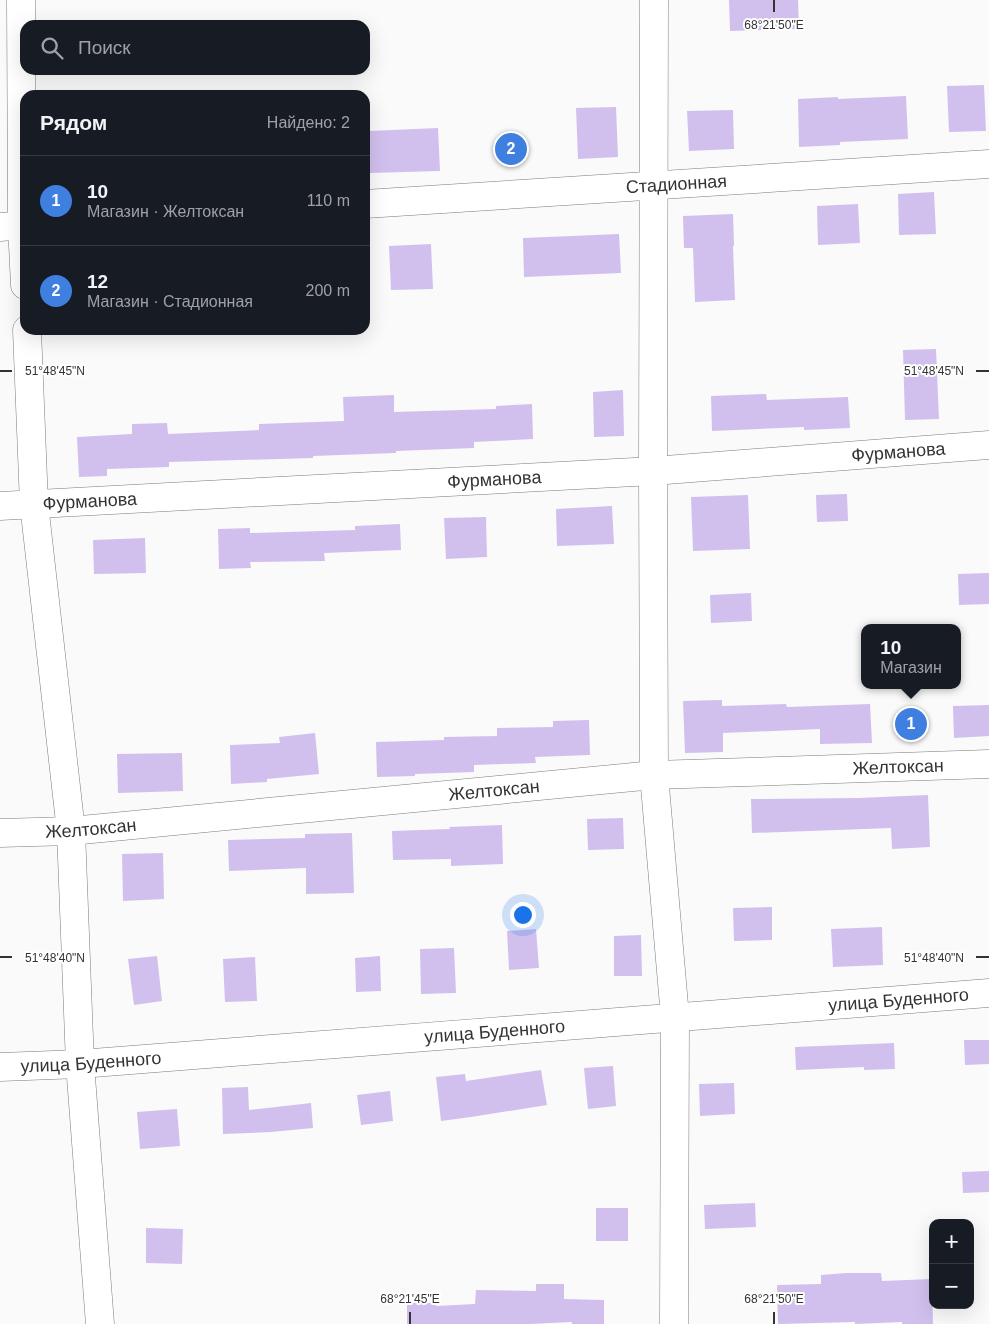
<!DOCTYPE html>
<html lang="ru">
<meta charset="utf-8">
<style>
body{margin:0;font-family:Arial,sans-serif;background:#242831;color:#f1f3f6}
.controls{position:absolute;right:15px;bottom:15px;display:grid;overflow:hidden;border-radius:10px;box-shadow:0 5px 20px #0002}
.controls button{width:45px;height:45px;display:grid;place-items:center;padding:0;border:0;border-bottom:1px solid #363941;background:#171b24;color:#f1f3f6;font:25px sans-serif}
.you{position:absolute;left:522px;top:914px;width:18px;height:18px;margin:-12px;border:4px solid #fff;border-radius:50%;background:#1a73e8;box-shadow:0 0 0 8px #1a73e833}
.badge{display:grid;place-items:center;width:32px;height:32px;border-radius:50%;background:#307583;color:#fff;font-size:16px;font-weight:700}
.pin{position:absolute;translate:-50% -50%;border:2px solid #fff;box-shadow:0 1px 5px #0006}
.popup{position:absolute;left:861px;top:624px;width:100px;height:65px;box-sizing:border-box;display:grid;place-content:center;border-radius:10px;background:#171b24;filter:drop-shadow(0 1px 4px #0005);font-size:16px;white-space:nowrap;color:#9ea1a6}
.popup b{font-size:19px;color:#f1f3f6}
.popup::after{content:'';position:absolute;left:50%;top:100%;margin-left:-10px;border:10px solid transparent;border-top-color:#171b24}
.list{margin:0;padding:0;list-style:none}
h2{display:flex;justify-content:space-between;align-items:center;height:65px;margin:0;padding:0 20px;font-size:21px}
h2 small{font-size:16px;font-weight:400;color:#9ea1a6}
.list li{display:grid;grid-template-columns:32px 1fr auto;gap:15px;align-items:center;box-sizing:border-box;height:90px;padding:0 20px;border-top:1px solid #363941}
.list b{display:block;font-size:19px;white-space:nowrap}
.list p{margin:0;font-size:16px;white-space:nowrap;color:#9ea1a6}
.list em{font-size:16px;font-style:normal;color:#9ea1a6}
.icon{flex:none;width:28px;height:28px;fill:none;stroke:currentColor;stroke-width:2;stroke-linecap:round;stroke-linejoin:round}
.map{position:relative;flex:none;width:989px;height:1324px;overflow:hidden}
.search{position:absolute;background:#171b24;box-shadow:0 5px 20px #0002;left:20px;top:20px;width:350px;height:55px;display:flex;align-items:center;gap:12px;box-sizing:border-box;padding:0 18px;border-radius:15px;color:#9ea1a6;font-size:19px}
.panel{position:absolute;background:#171b24;box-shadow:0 5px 20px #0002;left:20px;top:90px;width:350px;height:245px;border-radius:15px}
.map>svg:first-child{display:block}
.building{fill:#d1c0ee}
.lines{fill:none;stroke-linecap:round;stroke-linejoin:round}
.minor-casing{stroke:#7b7b7c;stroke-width:29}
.minor{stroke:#fff;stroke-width:28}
.ticks{fill:none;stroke:#333;stroke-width:2}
.labels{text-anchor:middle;stroke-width:4;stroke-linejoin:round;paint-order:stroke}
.street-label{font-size:18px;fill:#333;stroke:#fff}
.ticks-label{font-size:12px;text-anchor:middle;fill:#333;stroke:#fff;stroke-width:4;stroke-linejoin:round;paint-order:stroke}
</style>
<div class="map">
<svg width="989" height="1324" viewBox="0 0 989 1324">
<rect width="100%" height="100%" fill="#fafafb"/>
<path class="building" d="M 729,0 L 798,0 L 799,29 L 730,31 Z
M 984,85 L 986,131 L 949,132 L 947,86 Z
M 906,96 L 908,139 L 840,142 L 840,145 L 799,147 L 798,99 L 838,97 L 838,99 Z
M 616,107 L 618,157 L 578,159 L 576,108 Z
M 733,110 L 734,149 L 689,151 L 687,111 Z
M 438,128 L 440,171 L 370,173 L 369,131 Z
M 934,192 L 936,234 L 899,235 L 898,194 Z
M 858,204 L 860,243 L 818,245 L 817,206 Z
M 733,214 L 734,246 L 733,246 L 735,300 L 695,302 L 693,248 L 684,248 L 683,216 Z
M 619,234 L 621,273 L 524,277 L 523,238 Z
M 431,244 L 433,289 L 391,290 L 389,246 Z
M 936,349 L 939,419 L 905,420 L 903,350 Z
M 623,390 L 624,436 L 594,437 L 593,392 Z
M 766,394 L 767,400 L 848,397 L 850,428 L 804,430 L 804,427 L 712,431 L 711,396 Z
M 394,395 L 394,412 L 496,409 L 496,406 L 532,404 L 533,439 L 474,442 L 474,448 L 396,451 L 396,453 L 313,456 L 313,458 L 169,462 L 169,467 L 107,469 L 107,476 L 79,477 L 77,437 L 132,434 L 132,424 L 167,423 L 168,434 L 259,430 L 259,424 L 344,421 L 343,397 Z
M 847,494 L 848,521 L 817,522 L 816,495 Z
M 748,495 L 750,549 L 693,551 L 691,497 Z
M 612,506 L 614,544 L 557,546 L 556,509 Z
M 486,517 L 487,557 L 446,559 L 444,518 Z
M 400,524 L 401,550 L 324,553 L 325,561 L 250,562 L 251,568 L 219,569 L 218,529 L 250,528 L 250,533 L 355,530 L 355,526 Z
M 145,538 L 146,573 L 94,574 L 93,540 Z
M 989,573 L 989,604 L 959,605 L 958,574 Z
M 751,593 L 752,621 L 711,623 L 710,595 Z
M 722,700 L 722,706 L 786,704 L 787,707 L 870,704 L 872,743 L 820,744 L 820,729 L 723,733 L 723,752 L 685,753 L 683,701 Z
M 989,705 L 989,736 L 954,738 L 953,706 Z
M 589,720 L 590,755 L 535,757 L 536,763 L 474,765 L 474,772 L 415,774 L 415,776 L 377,777 L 376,742 L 444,740 L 444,737 L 497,736 L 497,728 L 553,727 L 553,721 Z
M 315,733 L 319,774 L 267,779 L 267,782 L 231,784 L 230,745 L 280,743 L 279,737 Z
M 182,753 L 183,791 L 118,793 L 117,754 Z
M 928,795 L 930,847 L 892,849 L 891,828 L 752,833 L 751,799 L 859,798 Z
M 623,818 L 624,849 L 588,850 L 587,819 Z
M 502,825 L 503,864 L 451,866 L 451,859 L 393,860 L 392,831 L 450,829 L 449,827 Z
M 352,833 L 354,893 L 306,894 L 306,868 L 229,871 L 228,840 L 305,838 L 305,834 Z
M 163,853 L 164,899 L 123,901 L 122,854 Z
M 772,907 L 772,940 L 734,941 L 733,908 Z
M 882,927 L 883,965 L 833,967 L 831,929 Z
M 536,929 L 539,968 L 509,970 L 507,931 Z
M 641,935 L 642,976 L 614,976 L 614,936 Z
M 454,948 L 456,993 L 421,994 L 420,949 Z
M 157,956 L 162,1001 L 134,1005 L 128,959 Z
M 380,956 L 381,991 L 356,992 L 355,958 Z
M 255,957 L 257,1001 L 225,1002 L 223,959 Z
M 964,1040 L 989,1040 L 989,1064 L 965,1065 Z
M 894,1043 L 895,1069 L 864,1070 L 864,1067 L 796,1070 L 795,1047 Z
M 613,1066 L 616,1106 L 588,1109 L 584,1068 Z
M 541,1070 L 547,1105 L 471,1117 L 441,1121 L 436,1077 L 465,1074 L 466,1081 Z
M 734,1083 L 735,1114 L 700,1116 L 699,1084 Z
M 248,1087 L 249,1110 L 311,1103 L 313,1128 L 271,1132 L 223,1134 L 222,1088 Z
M 390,1091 L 393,1121 L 361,1125 L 357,1095 Z
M 177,1109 L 180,1146 L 140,1149 L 137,1112 Z
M 989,1171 L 989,1192 L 963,1193 L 962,1172 Z
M 755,1203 L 756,1227 L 705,1229 L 704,1205 Z
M 596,1208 L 628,1208 L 628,1241 L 596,1241 Z
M 146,1228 L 183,1229 L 182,1264 L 146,1263 Z
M 846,1273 L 881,1273 L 882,1281 L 932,1279 L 933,1324 L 902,1324 L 902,1322 L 855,1324 L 855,1322 L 778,1324 L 777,1285 L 821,1284 L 821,1275 Z
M 536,1284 L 564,1284 L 564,1299 L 604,1300 L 604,1324 L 572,1324 L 572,1322 L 530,1324 L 407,1324 L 407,1303 L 436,1303 L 436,1306 L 475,1304 L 476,1290 L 536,1291 Z"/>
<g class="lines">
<g class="minor-casing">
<g id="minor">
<path d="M 21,0 L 22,225 L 25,285"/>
<path d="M 654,0 L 653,471 L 654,775 L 675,1017 L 674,1324"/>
<path id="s1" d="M 365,204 L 989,164"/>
<path d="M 0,227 L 25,225"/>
<path d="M 27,330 L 34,504 L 71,831 L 80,1064 L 100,1324"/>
<path id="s2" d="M 0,506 L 653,471 L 989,445"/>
<path id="s3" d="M 0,833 L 71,831 L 654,775 L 989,764"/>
<path id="s4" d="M 0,1067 L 80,1064 L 989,993"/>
</g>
</g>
<use href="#minor" class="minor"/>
</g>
<path class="ticks" d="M 774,0 L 774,12M 0,371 L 12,371M 976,371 L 989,371M 0,957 L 12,957M 976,957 L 989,957M 410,1312 L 410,1324M 774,1312 L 774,1324"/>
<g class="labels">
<g class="street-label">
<text dy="6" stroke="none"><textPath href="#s1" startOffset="312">Стадионная</textPath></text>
<text dy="6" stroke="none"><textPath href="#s2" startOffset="900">Фурманова</textPath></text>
<text dy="6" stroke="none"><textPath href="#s2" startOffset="495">Фурманова</textPath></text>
<text dy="6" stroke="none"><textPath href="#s2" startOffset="90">Фурманова</textPath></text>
<text dy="6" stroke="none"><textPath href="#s3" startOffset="901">Желтоксан</textPath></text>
<text dy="6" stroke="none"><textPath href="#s3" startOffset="496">Желтоксан</textPath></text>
<text dy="6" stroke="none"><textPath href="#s3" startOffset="91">Желтоксан</textPath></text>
<text dy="6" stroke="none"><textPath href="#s4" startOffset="901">улица Буденного</textPath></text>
<text dy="6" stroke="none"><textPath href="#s4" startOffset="496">улица Буденного</textPath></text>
<text dy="6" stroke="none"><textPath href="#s4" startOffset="91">улица Буденного</textPath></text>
</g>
</g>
<g class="ticks-label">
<text x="774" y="29">68°21'50"E</text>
<text x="55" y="375">51°48'45"N</text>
<text x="934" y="375">51°48'45"N</text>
<text x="55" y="962">51°48'40"N</text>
<text x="934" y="962">51°48'40"N</text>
<text x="410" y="1303">68°21'45"E</text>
<text x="774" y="1303">68°21'50"E</text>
</g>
</svg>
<div class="controls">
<button>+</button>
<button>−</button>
</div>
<div class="you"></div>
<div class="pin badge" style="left:911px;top:724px;background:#3f7fe0">1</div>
<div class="popup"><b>10</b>Магазин</div>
<div class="pin badge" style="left:511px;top:149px;background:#3f7fe0">2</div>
<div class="search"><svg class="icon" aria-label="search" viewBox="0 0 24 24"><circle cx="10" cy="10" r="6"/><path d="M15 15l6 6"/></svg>Поиск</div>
<section class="panel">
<h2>Рядом<small>Найдено: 2</small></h2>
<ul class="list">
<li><span class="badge" style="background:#3f7fe0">1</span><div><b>10</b><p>Магазин · Желтоксан</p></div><em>110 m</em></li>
<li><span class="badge" style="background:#3f7fe0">2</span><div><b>12</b><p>Магазин · Стадионная</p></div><em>200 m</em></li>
</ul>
</section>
</div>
